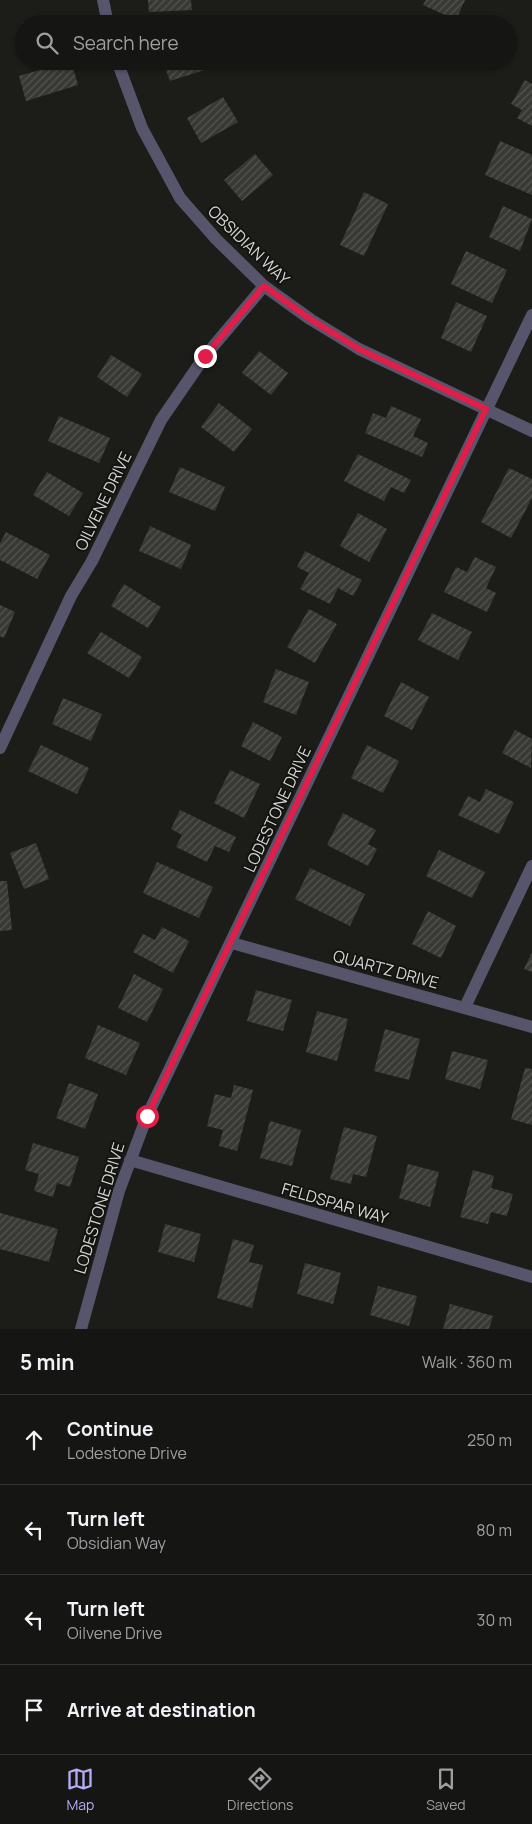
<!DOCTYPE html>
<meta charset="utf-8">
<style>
body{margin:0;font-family:Manrope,sans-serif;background:#222221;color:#f1f3f6}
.stop{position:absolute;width:15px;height:15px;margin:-11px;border:4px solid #e11d48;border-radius:50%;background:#fff}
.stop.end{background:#e11d48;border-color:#fff;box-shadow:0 1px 5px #0008}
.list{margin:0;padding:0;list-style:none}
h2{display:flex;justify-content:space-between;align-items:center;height:65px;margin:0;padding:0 20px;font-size:21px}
h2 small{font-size:16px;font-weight:400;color:#9d9fa0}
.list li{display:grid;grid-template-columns:32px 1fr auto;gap:15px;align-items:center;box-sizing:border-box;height:90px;padding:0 20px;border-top:1px solid #343433}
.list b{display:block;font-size:19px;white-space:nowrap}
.list p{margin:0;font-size:16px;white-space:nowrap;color:#9d9fa0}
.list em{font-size:16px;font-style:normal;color:#9d9fa0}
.icon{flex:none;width:28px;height:28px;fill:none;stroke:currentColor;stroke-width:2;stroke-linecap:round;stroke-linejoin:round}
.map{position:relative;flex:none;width:532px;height:1329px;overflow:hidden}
.search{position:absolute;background:#151513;box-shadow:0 1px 4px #0004;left:15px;right:15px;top:15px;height:55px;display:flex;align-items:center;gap:12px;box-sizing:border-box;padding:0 18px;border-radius:28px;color:#9d9fa0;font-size:19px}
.sheet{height:425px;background:#151513}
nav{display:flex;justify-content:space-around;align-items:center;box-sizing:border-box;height:70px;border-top:1px solid #343433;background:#151513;font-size:14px;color:#9d9fa0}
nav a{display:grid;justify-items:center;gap:2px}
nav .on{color:#b4acf9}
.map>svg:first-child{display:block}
.building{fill:url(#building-hatch)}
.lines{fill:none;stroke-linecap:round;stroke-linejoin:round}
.minor{stroke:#57556b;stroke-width:12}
.route{stroke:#e11d48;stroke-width:6}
.labels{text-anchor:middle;stroke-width:4;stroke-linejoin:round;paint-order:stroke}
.street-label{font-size:16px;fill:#d6d7d4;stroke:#131310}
</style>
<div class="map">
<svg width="532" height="1329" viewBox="0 0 532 1329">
<defs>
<pattern id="building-hatch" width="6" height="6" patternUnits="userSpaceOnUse" patternTransform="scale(1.25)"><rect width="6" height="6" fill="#383935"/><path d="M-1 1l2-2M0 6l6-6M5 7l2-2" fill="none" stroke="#545551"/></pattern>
</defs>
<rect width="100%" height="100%" fill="#1c1c19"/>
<path class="building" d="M 148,0 L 191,0 L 192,10 L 149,12 Z
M 426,0 L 465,0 L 456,20 L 423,5 Z
M 59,16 L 60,24 L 22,24 L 22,23 Z
M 71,61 L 78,85 L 26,101 L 19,76 Z
M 163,61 L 229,61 L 229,62 L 170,81 Z
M 525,80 L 532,84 L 532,126 L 517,118 L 522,110 L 511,104 Z
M 223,97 L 238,122 L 201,143 L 187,118 Z
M 500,141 L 532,155 L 532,195 L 485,175 Z
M 255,154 L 273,175 L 242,201 L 224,180 Z
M 364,192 L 388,204 L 364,256 L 340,245 Z
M 503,206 L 532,219 L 520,251 L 489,237 Z
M 466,251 L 507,270 L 492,303 L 451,284 Z
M 456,302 L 487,316 L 471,352 L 441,338 Z
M 259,351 L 288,373 L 271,395 L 242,373 Z
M 111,355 L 142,374 L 127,397 L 97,377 Z
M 219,403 L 252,429 L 234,452 L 201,427 Z
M 391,406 L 421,419 L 413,436 L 428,443 L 422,457 L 365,433 L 373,413 L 386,418 Z
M 59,416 L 110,438 L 99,463 L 48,441 Z
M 358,454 L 411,480 L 404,493 L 391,487 L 384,501 L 344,481 Z
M 180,467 L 225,487 L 215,511 L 169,492 Z
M 509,468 L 532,479 L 532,498 L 511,538 L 481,522 Z
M 47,472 L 83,493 L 69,516 L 33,495 Z
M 358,513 L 387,529 L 369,562 L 340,546 Z
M 150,526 L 191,545 L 181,569 L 139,551 Z
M 6,532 L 50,555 L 37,579 L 0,560 L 0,543 Z
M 305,551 L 362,580 L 353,596 L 338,588 L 330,604 L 300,589 L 309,573 L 297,567 Z
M 475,557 L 496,567 L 486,588 L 496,593 L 487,612 L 444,592 L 456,567 L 467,572 Z
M 124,584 L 161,607 L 148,628 L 111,606 Z
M 0,605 L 15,612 L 4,638 L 0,636 Z
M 309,609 L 337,624 L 315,663 L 287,647 Z
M 432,613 L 472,632 L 458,660 L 418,640 Z
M 101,632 L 142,657 L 129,678 L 87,653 Z
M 276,669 L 309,682 L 296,715 L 263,702 Z
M 401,682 L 429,697 L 412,730 L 384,716 Z
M 63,698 L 102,714 L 91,741 L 52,724 Z
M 253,722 L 282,737 L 270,761 L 241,746 Z
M 515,730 L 532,739 L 531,768 L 502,753 Z
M 41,745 L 89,768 L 77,794 L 28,771 Z
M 367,745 L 399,761 L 383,793 L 351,778 Z
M 230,770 L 260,784 L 244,818 L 214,803 Z
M 486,789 L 514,802 L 499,834 L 458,815 L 468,796 L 480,802 Z
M 180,810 L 236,837 L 229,852 L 215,846 L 207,862 L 176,847 L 182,835 L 171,829 Z
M 343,813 L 376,830 L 368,844 L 377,849 L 368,866 L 327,845 Z
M 36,843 L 49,879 L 24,889 L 10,853 Z
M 439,850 L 485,872 L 472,898 L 426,876 Z
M 157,862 L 213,887 L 199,918 L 143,893 Z
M 310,868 L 365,894 L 350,926 L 295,899 Z
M 0,881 L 7,881 L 12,930 L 0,931 Z
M 428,911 L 456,926 L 441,958 L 412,944 Z
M 162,927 L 189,941 L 173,973 L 133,952 L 143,934 L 155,940 Z
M 532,952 L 532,972 L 524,969 Z
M 134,974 L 163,989 L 147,1022 L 118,1008 Z
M 256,990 L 292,1000 L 283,1031 L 247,1021 Z
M 317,1011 L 348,1019 L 337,1061 L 306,1052 Z
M 98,1025 L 140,1043 L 126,1075 L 85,1058 Z
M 385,1029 L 420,1039 L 409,1080 L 374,1071 Z
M 452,1051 L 488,1060 L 480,1089 L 445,1079 Z
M 525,1068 L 532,1069 L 532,1125 L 511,1119 Z
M 69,1083 L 98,1094 L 85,1129 L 56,1118 Z
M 234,1085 L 253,1090 L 237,1151 L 219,1146 L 223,1130 L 207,1126 L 215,1094 L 231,1098 Z
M 270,1121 L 301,1130 L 292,1166 L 260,1158 Z
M 344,1127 L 377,1136 L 366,1177 L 353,1174 L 351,1184 L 330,1179 Z
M 33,1143 L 79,1157 L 70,1187 L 57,1183 L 53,1197 L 34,1191 L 39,1174 L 25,1170 Z
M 408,1164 L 439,1172 L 430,1207 L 399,1198 Z
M 473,1170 L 494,1176 L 491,1188 L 513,1194 L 507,1216 L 491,1212 L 488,1224 L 460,1217 Z
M 0,1213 L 58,1229 L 49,1262 L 0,1249 Z
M 165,1224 L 201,1234 L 194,1262 L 158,1252 Z
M 233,1239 L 254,1245 L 249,1262 L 263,1265 L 252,1308 L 217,1298 Z
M 305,1263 L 341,1273 L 333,1304 L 297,1294 Z
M 378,1286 L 417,1296 L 409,1326 L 370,1315 Z
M 450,1304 L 493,1316 L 489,1329 L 443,1329 Z"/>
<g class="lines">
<path class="minor" d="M 103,0 L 108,24
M 117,61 L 142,128 L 180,198 L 216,239 L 264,286 L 310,319 L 359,349 L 532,431
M 0,748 L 71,596 L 92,561 L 161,420 L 205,356 L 264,286
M 232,943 L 532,1027
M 465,1007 L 532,866
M 130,1160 L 532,1277
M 81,1329 L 119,1191 L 147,1116 L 532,315"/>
</g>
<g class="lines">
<path class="route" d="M 147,1116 L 486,409 L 359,349 L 310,319 L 264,286 L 205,356"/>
</g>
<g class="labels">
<g class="street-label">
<text transform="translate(249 245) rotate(44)" y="6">OBSIDIAN WAY</text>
<text transform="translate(103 501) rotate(-64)" y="6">OILVENE DRIVE</text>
<text transform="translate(277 809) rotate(-65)" y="6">LODESTONE DRIVE</text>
<text transform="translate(386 969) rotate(15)" y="6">QUARTZ DRIVE</text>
<text transform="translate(335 1203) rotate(16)" y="6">FELDSPAR WAY</text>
<text transform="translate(99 1208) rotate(-73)" y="6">LODESTONE DRIVE</text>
</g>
</g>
</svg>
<div class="stop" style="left:147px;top:1116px"></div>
<div class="stop end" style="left:205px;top:356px"></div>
<div class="search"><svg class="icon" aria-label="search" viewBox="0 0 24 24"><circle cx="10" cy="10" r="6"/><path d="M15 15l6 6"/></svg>Search here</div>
</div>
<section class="sheet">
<h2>5 min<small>Walk · 360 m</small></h2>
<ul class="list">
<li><svg class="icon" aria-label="ahead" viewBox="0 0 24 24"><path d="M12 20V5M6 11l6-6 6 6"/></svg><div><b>Continue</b><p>Lodestone Drive</p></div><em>250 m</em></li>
<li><svg class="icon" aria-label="left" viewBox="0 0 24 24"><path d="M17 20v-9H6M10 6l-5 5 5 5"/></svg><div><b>Turn left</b><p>Obsidian Way</p></div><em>80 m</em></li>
<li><svg class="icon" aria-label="left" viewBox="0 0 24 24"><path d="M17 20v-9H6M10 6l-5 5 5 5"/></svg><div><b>Turn left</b><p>Oilvene Drive</p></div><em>30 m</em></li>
<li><svg class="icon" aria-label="arrive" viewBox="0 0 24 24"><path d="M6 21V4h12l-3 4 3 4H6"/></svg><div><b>Arrive at destination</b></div></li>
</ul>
</section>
<nav>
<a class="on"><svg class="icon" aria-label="map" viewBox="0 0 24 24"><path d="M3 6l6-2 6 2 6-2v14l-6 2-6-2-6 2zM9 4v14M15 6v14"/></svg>Map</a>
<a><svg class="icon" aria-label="directions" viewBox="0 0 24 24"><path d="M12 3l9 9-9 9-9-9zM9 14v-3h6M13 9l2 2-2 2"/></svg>Directions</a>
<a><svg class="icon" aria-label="saved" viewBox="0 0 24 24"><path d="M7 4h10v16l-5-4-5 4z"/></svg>Saved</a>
</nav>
